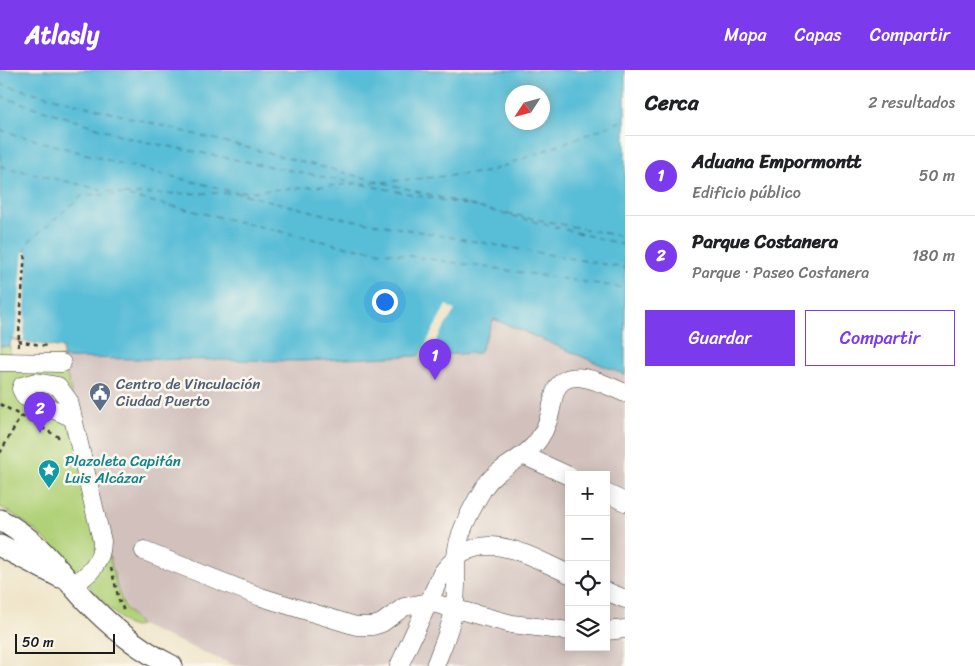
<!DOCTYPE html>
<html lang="es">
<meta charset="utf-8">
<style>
body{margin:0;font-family:Sriracha,sans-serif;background:#f6f6f6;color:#202124}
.controls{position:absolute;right:15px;bottom:15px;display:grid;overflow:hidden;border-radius:0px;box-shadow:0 2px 12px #0003}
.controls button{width:45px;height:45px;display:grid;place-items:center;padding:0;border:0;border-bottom:1px solid #e0e0e0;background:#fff;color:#202124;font:25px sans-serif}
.compass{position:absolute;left:505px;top:15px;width:45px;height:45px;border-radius:50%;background:#fff;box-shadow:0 2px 12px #0003;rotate:234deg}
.scale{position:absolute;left:15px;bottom:12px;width:100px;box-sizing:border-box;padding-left:5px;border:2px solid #1c1c1c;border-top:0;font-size:14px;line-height:18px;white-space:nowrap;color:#1c1c1c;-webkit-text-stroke:4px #fbf7ec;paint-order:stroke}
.you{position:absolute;left:384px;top:231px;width:18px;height:18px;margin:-12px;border:4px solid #fff;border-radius:50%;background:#1a73e8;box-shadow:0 0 0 8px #1a73e833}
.badge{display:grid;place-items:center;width:32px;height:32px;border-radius:50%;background:#7c3aed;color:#fff;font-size:16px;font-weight:700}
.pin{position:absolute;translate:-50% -41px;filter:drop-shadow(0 1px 2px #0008)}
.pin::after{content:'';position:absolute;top:26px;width:18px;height:15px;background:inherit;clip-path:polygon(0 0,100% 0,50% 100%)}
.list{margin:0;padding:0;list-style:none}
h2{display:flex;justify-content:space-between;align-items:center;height:65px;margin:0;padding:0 20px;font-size:21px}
h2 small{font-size:16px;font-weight:400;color:#757577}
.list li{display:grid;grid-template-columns:32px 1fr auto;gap:15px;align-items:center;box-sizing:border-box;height:80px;padding:0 20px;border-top:1px solid #e0e0e0}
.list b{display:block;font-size:19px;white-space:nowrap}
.list p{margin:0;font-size:16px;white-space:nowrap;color:#757577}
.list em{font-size:16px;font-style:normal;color:#757577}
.actions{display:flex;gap:10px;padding:15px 20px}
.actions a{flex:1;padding:11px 0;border:1px solid #7c3aed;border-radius:0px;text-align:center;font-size:18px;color:#7c3aed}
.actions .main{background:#7c3aed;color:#fff}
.icon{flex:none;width:28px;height:28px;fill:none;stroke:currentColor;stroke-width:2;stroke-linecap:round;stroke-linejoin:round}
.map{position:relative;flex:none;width:625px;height:596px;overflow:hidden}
header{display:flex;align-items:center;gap:30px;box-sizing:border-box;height:70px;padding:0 25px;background:#7c3aed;color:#fff}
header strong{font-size:24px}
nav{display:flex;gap:28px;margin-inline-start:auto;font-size:18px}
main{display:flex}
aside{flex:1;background:#fff}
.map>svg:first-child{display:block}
.industrial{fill:#d1c0bc;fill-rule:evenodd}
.green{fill:#b1d178;stroke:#66764a}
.water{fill:#59bdd7;stroke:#3a6c7a;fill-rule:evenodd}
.pier{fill:#efe4c7}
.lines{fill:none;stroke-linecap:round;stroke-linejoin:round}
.ferry{stroke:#345c67;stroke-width:1;stroke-dasharray:6 5;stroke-linecap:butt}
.minor-casing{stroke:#3c3a36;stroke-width:19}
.major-casing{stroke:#3c3a36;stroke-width:23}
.path{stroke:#3c3a36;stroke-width:2.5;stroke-dasharray:4 4;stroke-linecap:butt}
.minor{stroke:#fff;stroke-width:18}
.major{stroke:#fff;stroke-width:21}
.labels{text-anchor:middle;stroke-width:5;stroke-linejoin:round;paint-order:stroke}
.service-label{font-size:15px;fill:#4e5e75;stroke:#fbf7ec;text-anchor:start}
.culture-label{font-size:15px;fill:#0d838f;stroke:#fbf7ec;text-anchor:start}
</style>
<header>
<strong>Atlasly</strong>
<nav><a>Mapa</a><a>Capas</a><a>Compartir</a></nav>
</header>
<main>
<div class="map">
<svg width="625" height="596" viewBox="0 0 625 596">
<rect width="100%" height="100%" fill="#fbf7ec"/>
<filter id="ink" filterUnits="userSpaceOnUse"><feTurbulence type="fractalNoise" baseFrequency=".02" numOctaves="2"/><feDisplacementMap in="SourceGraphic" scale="10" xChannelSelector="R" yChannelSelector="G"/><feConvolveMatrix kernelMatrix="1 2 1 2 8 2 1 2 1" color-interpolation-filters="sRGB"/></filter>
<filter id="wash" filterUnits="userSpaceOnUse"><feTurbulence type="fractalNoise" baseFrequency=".0096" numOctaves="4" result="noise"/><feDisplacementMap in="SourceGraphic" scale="20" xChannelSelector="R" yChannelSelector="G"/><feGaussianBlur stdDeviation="1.12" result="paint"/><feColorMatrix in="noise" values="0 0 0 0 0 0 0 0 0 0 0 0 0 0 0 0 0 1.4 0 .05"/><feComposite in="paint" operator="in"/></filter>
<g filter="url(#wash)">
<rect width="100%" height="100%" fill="#efe4c7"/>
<path class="industrial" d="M 494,248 L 625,305 L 625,596 L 236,596 L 140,555 L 131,546 L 117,518 L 63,288 L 301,291 L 479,283 ZM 569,405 L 606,405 L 606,577 L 569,577 Z"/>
<path class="green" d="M 0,276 L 10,276 L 10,287 L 63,288 L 117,518 L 124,536 L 140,555 L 134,557 L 126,554 C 83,515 53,464 0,437 Z"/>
<path class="water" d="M 0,0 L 625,0 L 625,305 L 494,249 L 479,283 L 301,291 L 63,288 L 63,278 L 11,269 L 10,276 L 0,276 ZM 512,22 L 542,22 L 542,52 L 512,52 Z"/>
<path class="pier" d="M 23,182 L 27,182 L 24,271 L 14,269 L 17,257 Z
M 446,235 L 455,240 L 425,288 L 418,289 Z"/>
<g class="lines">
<path class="ferry" d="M 0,14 L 625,175
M 0,26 L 136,70 L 477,137
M 0,60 L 118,93 L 331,146 L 625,198
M 0,96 L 343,176 L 625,218
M 383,112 L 488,102 L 625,50
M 361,114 L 379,112
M 241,122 L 354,114
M 124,124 L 235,123
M 506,143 L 625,167
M 25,182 L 26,174 L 83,125 L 117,125"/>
</g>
</g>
<g filter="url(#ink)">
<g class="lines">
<g class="minor-casing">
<path id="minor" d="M 0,292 L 62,293
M 523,385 L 569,406
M 606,423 L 625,432
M 144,481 L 261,527 L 356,556 L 373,556 L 382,553 L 404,537 L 429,532 L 512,554 L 569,561
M 71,514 C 90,507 102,491 102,471 L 69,331 L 58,316 L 36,312 L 22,316 L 21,319 L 25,327 L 73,348
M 606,521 L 625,529
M 606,561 L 625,559
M 399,596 L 442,503 C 479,453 525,484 569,504
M 435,596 C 442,577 451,558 454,539 C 457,522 456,506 456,489 C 456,466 472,438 483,419 C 497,396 525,390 539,369 C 548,356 550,344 553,330 C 560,289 603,314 625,323"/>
</g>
<g class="major-casing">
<path id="major" d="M 0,450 C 31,466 49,488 71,514 C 99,547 132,576 172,596
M 0,476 L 60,507"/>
</g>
<path class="path" d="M 18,271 L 46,276
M 18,277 L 25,182
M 0,334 L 62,369
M 0,383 L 21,346
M 111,498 L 119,530 L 125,543"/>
<use href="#minor" class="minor"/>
<use href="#major" class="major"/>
</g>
</g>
<defs>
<g id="civic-pin" transform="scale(1.125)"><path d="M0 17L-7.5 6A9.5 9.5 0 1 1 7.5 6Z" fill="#5c6f8a" stroke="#fbf7ec"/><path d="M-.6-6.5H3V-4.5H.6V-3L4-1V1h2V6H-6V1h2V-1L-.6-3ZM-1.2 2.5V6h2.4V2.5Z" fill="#fff"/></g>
<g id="sight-pin" transform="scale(1.125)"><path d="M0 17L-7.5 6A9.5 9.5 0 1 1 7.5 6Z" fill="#0f9aa8" stroke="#fbf7ec"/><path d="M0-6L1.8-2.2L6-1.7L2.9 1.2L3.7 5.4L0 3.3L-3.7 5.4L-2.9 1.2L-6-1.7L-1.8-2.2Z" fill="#fff"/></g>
</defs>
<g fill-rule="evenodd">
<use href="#civic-pin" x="100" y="323"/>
<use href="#sight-pin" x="49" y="400"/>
</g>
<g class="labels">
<g class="service-label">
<text x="116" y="319">Centro de Vinculación<tspan x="116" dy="17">Ciudad Puerto</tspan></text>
</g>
<g class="culture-label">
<text x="65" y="396">Plazoleta Capitán<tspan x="65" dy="17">Luis Alcázar</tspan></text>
</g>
</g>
</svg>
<div class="controls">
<button>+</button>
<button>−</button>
<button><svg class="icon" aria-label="locate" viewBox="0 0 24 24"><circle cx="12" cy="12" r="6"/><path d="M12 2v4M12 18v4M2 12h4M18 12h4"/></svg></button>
<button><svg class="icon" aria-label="layers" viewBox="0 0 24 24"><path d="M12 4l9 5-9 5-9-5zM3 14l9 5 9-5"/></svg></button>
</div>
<svg class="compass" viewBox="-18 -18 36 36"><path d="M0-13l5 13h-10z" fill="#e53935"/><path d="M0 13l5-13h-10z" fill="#757577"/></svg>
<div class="scale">50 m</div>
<div class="you"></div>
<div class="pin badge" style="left:435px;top:310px">1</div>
<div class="pin badge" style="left:40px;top:363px">2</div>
</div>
<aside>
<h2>Cerca<small>2 resultados</small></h2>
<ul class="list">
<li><span class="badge">1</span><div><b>Aduana Empormontt</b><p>Edificio público</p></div><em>50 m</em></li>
<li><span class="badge">2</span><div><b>Parque Costanera</b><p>Parque · Paseo Costanera</p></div><em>180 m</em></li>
</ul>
<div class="actions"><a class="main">Guardar</a><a>Compartir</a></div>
</aside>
</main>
